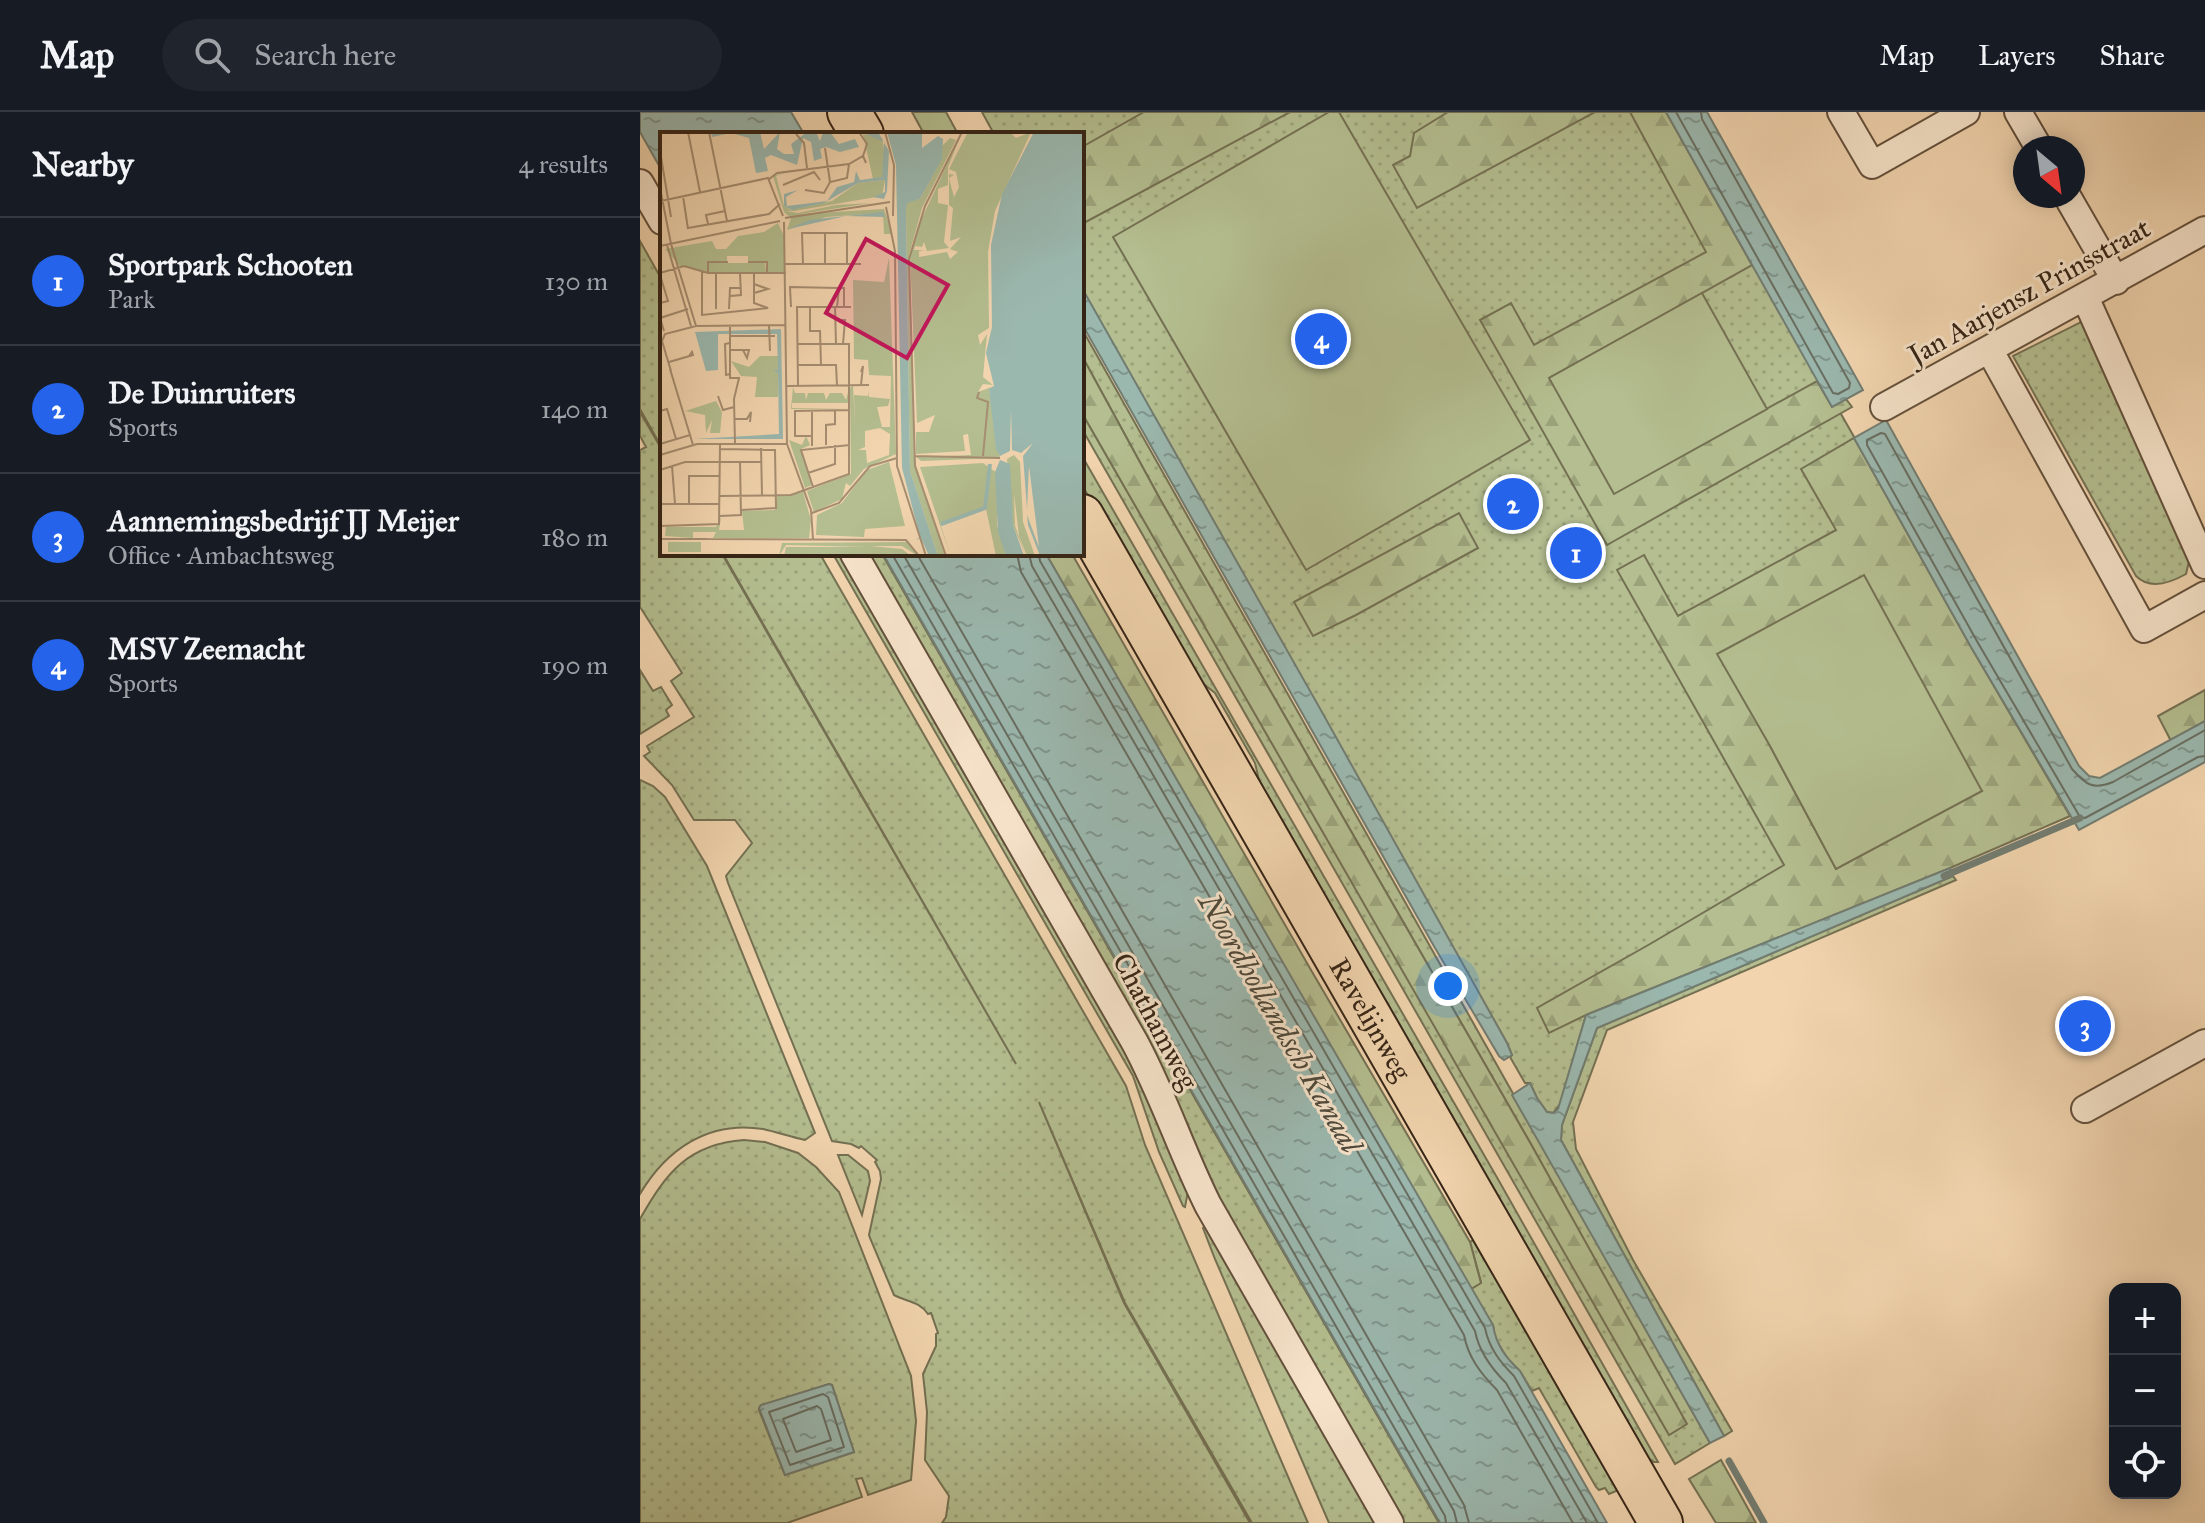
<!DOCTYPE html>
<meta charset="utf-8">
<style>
body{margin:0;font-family:"IM FELL Great Primer",serif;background:#20242c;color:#f1f3f6}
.controls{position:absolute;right:24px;bottom:24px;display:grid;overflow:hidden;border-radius:16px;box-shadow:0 4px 20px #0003}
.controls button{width:72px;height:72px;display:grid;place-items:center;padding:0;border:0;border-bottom:2px solid #363941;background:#171b24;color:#f1f3f6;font:40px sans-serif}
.compass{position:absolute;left:1373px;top:24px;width:72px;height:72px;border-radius:50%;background:#171b24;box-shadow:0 4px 20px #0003;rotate:151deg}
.you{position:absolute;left:808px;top:874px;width:28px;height:28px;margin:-20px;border:6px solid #fff;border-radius:50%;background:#1a73e8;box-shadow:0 0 0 12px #1a73e833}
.badge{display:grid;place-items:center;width:52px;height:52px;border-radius:50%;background:#2563eb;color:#fff;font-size:26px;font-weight:700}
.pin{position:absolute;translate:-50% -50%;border:4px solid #fff;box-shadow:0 2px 8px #0006}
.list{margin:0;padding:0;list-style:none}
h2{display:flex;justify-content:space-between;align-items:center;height:104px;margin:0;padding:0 32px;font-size:34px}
h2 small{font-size:26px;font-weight:400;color:#9ea1a6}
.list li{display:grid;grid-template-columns:52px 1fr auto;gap:24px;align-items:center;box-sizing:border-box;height:128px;padding:0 32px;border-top:2px solid #363941}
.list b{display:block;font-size:30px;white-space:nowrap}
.list p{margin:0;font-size:26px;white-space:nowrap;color:#9ea1a6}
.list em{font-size:26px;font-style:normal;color:#9ea1a6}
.icon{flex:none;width:44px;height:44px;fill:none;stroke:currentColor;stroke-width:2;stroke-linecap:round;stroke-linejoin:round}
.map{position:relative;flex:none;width:1565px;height:1411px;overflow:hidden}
header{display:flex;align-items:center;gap:48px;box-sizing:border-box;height:112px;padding:0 40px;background:#171b24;border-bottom:2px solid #363941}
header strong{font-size:38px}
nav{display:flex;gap:44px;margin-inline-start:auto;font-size:28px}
.search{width:560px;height:72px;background:#20242c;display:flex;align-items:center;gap:20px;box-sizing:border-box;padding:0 28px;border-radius:44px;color:#9ea1a6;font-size:30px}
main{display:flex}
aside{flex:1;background:#171b24}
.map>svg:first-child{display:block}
.green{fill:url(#green-dots);stroke:#747153;stroke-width:2;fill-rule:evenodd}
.forest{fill:url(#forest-firs);stroke:#747153;stroke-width:2;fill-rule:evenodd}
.pitch{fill:#b4be90;stroke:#747153;stroke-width:2}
.water{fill:url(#water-ripples);stroke:#727d72;stroke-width:2}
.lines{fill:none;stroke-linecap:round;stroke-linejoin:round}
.shore{stroke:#686e62;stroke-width:2}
.stream{stroke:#727d72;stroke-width:7}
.minor-casing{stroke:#64503c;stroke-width:30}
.primary-casing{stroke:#352416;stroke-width:46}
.minor{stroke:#f7e4cb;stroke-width:26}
.primary{stroke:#f2d5af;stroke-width:42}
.labels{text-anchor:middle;stroke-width:6;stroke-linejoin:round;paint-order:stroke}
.street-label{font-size:28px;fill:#352416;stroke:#f7e4cb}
.water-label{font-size:30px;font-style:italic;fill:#4e493c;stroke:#f7e4cb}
.inset-river{fill:none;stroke:#9bb8af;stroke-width:4}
.inset-road{fill:none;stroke:#a68e72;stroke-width:2}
.view{fill:#c2185b;fill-opacity:0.15;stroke:#c2185b;stroke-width:4}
.inset-edge{fill:none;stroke:#352416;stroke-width:4}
</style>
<header>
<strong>Map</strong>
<div class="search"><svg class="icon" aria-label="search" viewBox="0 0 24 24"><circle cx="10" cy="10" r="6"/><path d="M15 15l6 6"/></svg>Search here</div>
<nav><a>Map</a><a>Layers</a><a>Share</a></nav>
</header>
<main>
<aside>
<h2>Nearby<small>4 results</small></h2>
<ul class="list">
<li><span class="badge">1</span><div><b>Sportpark Schooten</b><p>Park</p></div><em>130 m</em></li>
<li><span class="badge">2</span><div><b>De Duinruiters</b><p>Sports</p></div><em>140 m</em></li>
<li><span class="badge">3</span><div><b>Aannemingsbedrijf JJ Meijer</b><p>Office · Ambachtsweg</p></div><em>180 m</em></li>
<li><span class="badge">4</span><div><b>MSV Zeemacht</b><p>Sports</p></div><em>190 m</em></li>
</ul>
</aside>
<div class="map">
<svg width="1565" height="1411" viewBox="0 0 1565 1411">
<defs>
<pattern id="green-dots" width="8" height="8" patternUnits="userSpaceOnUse" patternTransform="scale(2)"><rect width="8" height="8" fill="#b4be90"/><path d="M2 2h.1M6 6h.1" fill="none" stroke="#9ba37b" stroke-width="1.8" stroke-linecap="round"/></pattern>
<pattern id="forest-firs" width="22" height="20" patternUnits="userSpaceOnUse" patternTransform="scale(2)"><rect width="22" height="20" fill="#b4be90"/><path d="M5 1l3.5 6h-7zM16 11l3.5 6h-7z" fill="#9ba37b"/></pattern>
<pattern id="water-ripples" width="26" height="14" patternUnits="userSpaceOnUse" patternTransform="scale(2)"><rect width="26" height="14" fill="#9bb8af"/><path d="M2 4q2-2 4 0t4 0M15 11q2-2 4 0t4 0" fill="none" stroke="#7f958d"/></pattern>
</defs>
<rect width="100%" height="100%" fill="#f2d5af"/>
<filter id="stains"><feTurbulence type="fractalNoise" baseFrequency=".0025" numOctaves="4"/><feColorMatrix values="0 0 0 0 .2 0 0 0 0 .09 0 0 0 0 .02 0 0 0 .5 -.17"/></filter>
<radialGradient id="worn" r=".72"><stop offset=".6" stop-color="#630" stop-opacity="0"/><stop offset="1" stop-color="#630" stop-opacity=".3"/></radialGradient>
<path class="green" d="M 342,0 L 1029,0 L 1430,704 L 946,903 L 920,992 L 913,1001 L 907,1000 L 897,986 L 890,971 L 885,971 L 870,945 L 872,943 L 867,931 L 442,177 L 442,22 L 354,22 Z
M 0,129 L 22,168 L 22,336 L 0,297 Z
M 1447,207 L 1550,445 L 1546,462 C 1530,471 1510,478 1496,464 L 1373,244 Z
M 442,217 L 1070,1331 L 1035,1352 L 442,317 L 442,301 L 1030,1322 L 1046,1312 L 892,1034 L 520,387 L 442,244 Z
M 0,300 L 22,338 L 22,442 L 82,442 L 376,952 L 83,442 L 180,442 L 486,974 L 505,1033 L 668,1411 L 612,1411 L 485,1191 L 399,990 L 484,1191 L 610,1411 L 302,1411 L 306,1405 L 309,1384 L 285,1348 L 287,1300 L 283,1262 L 296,1234 L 296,1222 L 298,1221 L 291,1201 L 288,1202 C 279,1189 267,1190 254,1183 L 230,1126 L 229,1123 L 241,1067 L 240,1059 L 235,1050 L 237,1048 L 221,1034 L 219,1036 L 211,1032 L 192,1029 L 88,771 L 86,764 L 112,731 L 95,708 L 54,708 L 32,673 L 4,644 L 10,640 L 7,634 L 54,605 L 31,569 L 42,561 L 0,495 L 0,338 L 6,335 L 0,324 Z
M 442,344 L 859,1069 L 1018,1350 L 1014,1350 L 1001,1344 L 623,685 L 615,651 L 575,581 L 551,562 L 442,373 Z
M 193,442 L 201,442 L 498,959 L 548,1079 L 545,1095 L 543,1094 L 519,1040 L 493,964 Z
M 226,442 L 242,442 L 799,1411 L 762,1411 L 582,1097 Z
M 0,558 L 13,579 L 21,575 L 32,593 L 26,598 L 29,604 L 0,622 Z
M 0,668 L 13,674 L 25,685 L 67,754 L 175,1021 L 165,1028 C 151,1025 137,1020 123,1017 C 68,1008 26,1038 0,1082 Z
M 1313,764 L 1316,768 L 967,918 L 933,1010 L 936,1037 L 993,1148 L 1092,1319 L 1084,1324 L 921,1028 L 922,1013 L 957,916 Z
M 104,1028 L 125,1030 L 158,1041 L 176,1055 L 199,1080 L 271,1264 L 276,1309 L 271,1368 L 228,1383 L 222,1366 L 216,1367 L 222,1385 L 147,1411 L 0,1411 L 0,1107 C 26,1061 48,1032 104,1028 ZM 189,1272 L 192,1273 L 214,1340 L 145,1363 L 119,1298 L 120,1294 Z
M 198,1043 L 208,1043 L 228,1059 L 230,1069 L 222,1103 Z
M 565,1114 L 566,1114 L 737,1411 L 689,1411 L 575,1147 L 563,1116 Z
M 837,1126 L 981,1377 L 969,1382 L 965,1376 L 959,1378 L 956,1375 L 899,1276 L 892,1279 L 880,1259 L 867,1246 L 855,1226 L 853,1213 L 831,1177 L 841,1170 L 830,1130 Z"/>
<path class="forest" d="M 272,0 L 306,0 L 318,22 L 284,22 Z
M 504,0 L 650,0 L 442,112 L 442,35 Z
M 808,0 L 955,0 L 777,96 L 753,53 L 770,44 L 774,21 Z
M 990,0 L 1026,0 L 1112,153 L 910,266 L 974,381 L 1177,269 L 1192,295 L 1206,287 L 1212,295 L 967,433 L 840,208 L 871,191 L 894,233 L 1066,140 Z
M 442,244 L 520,387 L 892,1034 L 1047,1312 L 1029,1323 L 442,301 Z
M 1214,326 L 1331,535 L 1430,704 L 1310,756 L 946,903 L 909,921 L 897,896 L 1010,832 L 1144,753 L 977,458 L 1004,443 L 1038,504 L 1196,418 L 1161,357 ZM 1130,634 L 1341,679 L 1196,757 Z
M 819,401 L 838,436 L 716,503 L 673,524 L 654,490 Z
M 406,442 L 432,442 L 671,858 L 830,1130 L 841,1171 L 831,1177 Z
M 1565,578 L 1565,609 L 1531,629 L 1518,604 Z
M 1081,1348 L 1116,1411 L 1076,1411 L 1049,1367 Z"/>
<path class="pitch" d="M 689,0 L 699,0 L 890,328 L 666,458 L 473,125 Z
M 1062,181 L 1127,297 L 974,382 L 909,266 Z
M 1224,463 L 1342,679 L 1196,757 L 1130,634 L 1077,542 Z"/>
<path class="water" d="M 0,0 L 151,0 L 164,22 L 22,22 L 22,59 L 0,20 Z
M 1026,0 L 1067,0 L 1223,278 L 1192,295 Z
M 442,176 L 678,593 L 867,931 L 872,943 L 864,948 L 859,944 L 795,836 L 442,212 Z
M 1246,308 L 1439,654 L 1449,664 L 1460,666 L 1565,609 L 1565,650 L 1439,718 L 1331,535 L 1214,326 Z
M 243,442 L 406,442 L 853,1213 C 856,1233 866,1246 880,1259 L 967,1411 L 800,1411 Z
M 1310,756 L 1313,764 L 957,916 L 922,1013 L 921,1028 L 1084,1324 L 1070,1331 L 872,983 L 890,971 L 897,986 L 907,1000 L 913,1001 L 918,997 L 946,903 Z
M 189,1272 L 192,1273 L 214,1340 L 145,1363 L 119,1296 L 121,1293 Z"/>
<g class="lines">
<path class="shore" d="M 1036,0 L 1193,281 L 1198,282 L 1209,276 L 1210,271 L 1062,7 L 1061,0
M 252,442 L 805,1404 L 806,1411
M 263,442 L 814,1399 L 817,1411
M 277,442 L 824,1393 L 829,1411
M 377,442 L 381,460 L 824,1223 C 828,1245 841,1262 857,1278 L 933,1411
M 389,442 L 392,454 L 835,1219 C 839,1240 851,1256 866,1271 L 947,1411
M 399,442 L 400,449 L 845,1216 C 849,1236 860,1250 874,1264 L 958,1411
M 1565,618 L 1473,670 C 1453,678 1446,673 1432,657 L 1245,322 L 1241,321 L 1227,328 L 1227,333 L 1338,531 L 1440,705 L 1445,706 L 1558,645 L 1565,644
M 183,1282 L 188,1285 L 204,1335 L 150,1353 L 129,1300 Z
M 177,1294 L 181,1297 L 191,1328 L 156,1340 L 143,1307 Z"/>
<path class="stream" d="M 1304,764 L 1440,706
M 1089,1349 L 1124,1411"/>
<g class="minor-casing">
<path id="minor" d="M 1201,0 L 1232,53 L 1326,0
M 1378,0 L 1399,36
M 0,71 L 22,109
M 1427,84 L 1476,169
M 1445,185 L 1565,453
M 1349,237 L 1504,517 L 1565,483
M 1244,295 L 1565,118
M 214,442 L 494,929 C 523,982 541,1039 568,1093 L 750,1411
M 1445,997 L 1565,931"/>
</g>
<g class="primary-casing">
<g id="primary">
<path d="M 209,0 L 222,22"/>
<path id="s1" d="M 442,404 L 1021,1411"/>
</g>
</g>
<use href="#minor" class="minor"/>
<use href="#primary" class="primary"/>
</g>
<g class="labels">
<g class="street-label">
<text transform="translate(1389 179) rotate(-29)" y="10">Jan Aarjensz Prinsstraat</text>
<text dy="10" stroke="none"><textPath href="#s1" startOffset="580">Ravelijnweg</textPath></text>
<text transform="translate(516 909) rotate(62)" y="10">Chathamweg</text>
</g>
<g class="water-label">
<text transform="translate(640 911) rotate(60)" y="10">Noordhollandsch Kanaal</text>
</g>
</g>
<g transform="translate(20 20)">
<rect width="424" height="424" fill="#f2d5af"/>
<path d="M 302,0 L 288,35 L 288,53 L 278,57 L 278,71 L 288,73 L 284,110 L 289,116 L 267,119 L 264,110 L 262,115 L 255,114 L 254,118 L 264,118 L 259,119 L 259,125 L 287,120 L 290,127 L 298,120 L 290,117 L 301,105 L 290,109 L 293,76 L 289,73 L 289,42 L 294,43 L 289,46 L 294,65 L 299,55 L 296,40 L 289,37 L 308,0 L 350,0 L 356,6 L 371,0 L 335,79 L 328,120 L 329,196 L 318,203 L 320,213 L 327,202 L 323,245 L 333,253 L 323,252 L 318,260 L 334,254 L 329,257 L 340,326 L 261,329 L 256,325 L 311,323 L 308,302 L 303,303 L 305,319 L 256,322 L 256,300 L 269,300 L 275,283 L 257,291 L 250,123 L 257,97 ZM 203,2 L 222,6 L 226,31 L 222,45 L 213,47 ZM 290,6 L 296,8 L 262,76 L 249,123 L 254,327 L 285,424 L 278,424 L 250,339 L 246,77 L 246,70 L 260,67 L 282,26 L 280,16 ZM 134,38 L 116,44 L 124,74 L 131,78 L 172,69 L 198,51 L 225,48 L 222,64 L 134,79 L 125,79 L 138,81 L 176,73 L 211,71 L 140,82 L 224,77 L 232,102 L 224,102 L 223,81 L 166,85 L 127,98 L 131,86 L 124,80 L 113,44 ZM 118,91 L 124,104 L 124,140 L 108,140 L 108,130 L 88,130 L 88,124 L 67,124 L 67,129 L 48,130 L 47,140 L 20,134 L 5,117 L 52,109 L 56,117 L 66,117 L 78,104 L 104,100 ZM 229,126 L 236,322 L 204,337 L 190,354 L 186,351 L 182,367 L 154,380 L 147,359 L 191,342 L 190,256 L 193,253 L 195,296 L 194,263 L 208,264 L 208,259 L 209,265 L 230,267 L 228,274 L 217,275 L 222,295 L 230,295 L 231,244 L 209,243 L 208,228 L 194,227 L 193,148 L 224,150 ZM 220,296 L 230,302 L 229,323 L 207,331 L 206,318 L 198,318 L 205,315 L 205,299 ZM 49,131 L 105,131 L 106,140 L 49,140 ZM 100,224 L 118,224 L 118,265 L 95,265 L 97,245 L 81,244 L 71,229 L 89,235 ZM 133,255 L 135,261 L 145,261 L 146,268 L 148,261 L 164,261 L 166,268 L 170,261 L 182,261 L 186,268 L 188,260 L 188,271 L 132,271 L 132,276 L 188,277 L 131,277 ZM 56,269 L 62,280 L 60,301 L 50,301 L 52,288 L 46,301 L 45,283 L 25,279 ZM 146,304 L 150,313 L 141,317 L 152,353 L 145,356 L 129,308 L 142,313 ZM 354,323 L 360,330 L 363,390 L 375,424 L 367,424 L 359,404 L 354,361 L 355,394 L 366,424 L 353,393 L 347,327 ZM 323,331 L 337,341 L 337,393 L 346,424 L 336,424 L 326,377 L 281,394 L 290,422 L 260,335 ZM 143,360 L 151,388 L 149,406 L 53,406 L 56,400 L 33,400 L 33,406 L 5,404 L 6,395 L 56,395 L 61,385 L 59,398 L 84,398 L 82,379 L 115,378 L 117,364 ZM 8,410 L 41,410 L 41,420 L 8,420 ZM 122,411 L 249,410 L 258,424 L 242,414 L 210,414 L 242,417 L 251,424 L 124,424 L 126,415 L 207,415 L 126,413 L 119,424 Z" fill="#b4be90" fill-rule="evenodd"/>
<path d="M 227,223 L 228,243 L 209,243 L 209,227 Z" fill="#b4be90"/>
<path d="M207 195a11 11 0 1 1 22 0a11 11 0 1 1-22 0ZM 229,330 L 245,394 L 205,397 L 204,405 L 156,403 L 157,383 L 182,371 L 207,338 Z" fill="#b4be90"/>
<path d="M 51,0 L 100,0 L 104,17 L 120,0 L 117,17 L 124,22 L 134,22 L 131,12 L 147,0 L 156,0 L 160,9 L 163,0 L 170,0 L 179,12 L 195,7 L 199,15 L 180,20 L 166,15 L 160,17 L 162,26 L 154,29 L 151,10 L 143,6 L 137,33 L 111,23 L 105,26 L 108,39 L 96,41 L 89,6 L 71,1 L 52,5 ZM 201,0 L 218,0 L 229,19 L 227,59 L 224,67 L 213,65 L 225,60 L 225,48 L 198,51 L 164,71 L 132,78 L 124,74 L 124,62 L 138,58 L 126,65 L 127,74 L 167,69 L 177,55 L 194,50 L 196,39 L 200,48 L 222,45 L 224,10 ZM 227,0 L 262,0 L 262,16 L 278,4 L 283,7 L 282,27 L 260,67 L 247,71 L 246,78 L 250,339 L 278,424 L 269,424 L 261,406 L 256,408 L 260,405 L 242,336 L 236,33 ZM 374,0 L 424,0 L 424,424 L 380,424 L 368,393 L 367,383 L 379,415 L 369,334 L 367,377 L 363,324 L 373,311 L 361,321 L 352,318 L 351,278 L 350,319 L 340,324 L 336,317 L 329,257 L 334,254 L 326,221 L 332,195 L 331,113 L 342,62 ZM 223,80 L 225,85 L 186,84 L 128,97 L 149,88 ZM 121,197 L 123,307 L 34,307 L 119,302 L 118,241 L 113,238 L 118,238 L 117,202 L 58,202 L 58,238 L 46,239 L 35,200 ZM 340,328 L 350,332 L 353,393 L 364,424 L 346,424 L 338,400 L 335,340 Z" fill="#9bb8af"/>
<path class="inset-river" d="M 281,392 L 325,376 L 330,332"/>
<path class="inset-road" d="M 28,0 L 40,60M 49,0 L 67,89M 199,0 L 207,12 L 203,24M 225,0 L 234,33 L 233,84M 136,2 L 144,11 L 147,36M 165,16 L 170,50M 0,19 L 11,85M 108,48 L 117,41 L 189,32 L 203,24 L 206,31M 123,53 L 154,40 L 160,48M 0,56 L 11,112M 145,58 L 164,61 L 170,50 L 187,46 L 189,32M 23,64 L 28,97M 1,69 L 108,46 L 123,84M 226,75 L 235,119 L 237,334 L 266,424M 125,86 L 230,70M 124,90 L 127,312 L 151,378 L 153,407M 48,92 L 46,83 L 65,79M 28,96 L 109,82 L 120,72M 165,101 L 165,132M 11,112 L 36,194M 7,113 L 31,194M 0,114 L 120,89M 88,130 L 107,130 L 107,141M 125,132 L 201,132M 143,132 L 142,101 L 187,101 L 187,132M 42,140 L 42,183 L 108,176 L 94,171M 0,141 L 24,134 L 48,141 L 126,141M 48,141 L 48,130 L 68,130M 56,141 L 56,177M 94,141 L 94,172M 0,143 L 8,169 L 0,171M 94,161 L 108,157 L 94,152M 70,164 L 81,163 L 80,141M 131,175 L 130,155 L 179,156M 136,175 L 191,175M 137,175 L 138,253M 150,175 L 150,199 L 160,199 L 161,233M 175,175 L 176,212M 177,175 L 179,156 L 184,156 L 184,175M 69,177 L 70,156 L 81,156M 175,188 L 185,188 L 183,212M 70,193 L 70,246 L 79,246 L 74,267 L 75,312M 109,193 L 110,219M 4,199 L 0,186 L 28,177M 70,204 L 115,204M 70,211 L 65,212 L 66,243 L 70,242M 70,218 L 89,218 L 87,226 L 83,218M 9,230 L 33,223 L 32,220 L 29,224M 138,233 L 176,233 L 177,253M 10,237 L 33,313M 11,239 L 2,209 L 5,202 L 36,194 L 126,193M 201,240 L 203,234 L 201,253M 127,254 L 209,253M 319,260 L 317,266 L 328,270 L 323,324M 58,264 L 63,278 L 74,275M 0,279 L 7,277 L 16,307M 152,279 L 152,314M 74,287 L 87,287 L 91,280 L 90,290M 152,304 L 135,304 L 135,279 L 189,278M 0,312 L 30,303M 166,313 L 166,293 L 175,292 L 175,278M 101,316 L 102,363M 60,317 L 115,318 L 116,376 L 81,378M 0,323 L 37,312 L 127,312M 254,324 L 340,326M 12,334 L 15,372M 0,338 L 25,330 L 101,330M 148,341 L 175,332 L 175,313M 153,355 L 141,318 L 190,313M 60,364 L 131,363 L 189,342 L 189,212 L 137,212M 0,372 L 60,372M 29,372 L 29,344 L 60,344M 152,381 L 179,371 L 210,334 L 237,326M 60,384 L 81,383 L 80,330M 0,394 L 59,392 L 60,312M 0,407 L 47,407M 46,407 L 246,408 L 259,424M 286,424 L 255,334 L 249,127 L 265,74 L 302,0"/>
<path class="view" d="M 206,107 L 288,153 L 247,226 L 166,181 Z"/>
<rect width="424" height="424" class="inset-edge"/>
</g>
<rect width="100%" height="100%" filter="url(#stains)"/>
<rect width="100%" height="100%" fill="url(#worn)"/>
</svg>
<div class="controls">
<button>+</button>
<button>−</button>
<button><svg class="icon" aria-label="locate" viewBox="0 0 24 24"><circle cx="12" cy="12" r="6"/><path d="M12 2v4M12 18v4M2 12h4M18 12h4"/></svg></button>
</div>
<svg class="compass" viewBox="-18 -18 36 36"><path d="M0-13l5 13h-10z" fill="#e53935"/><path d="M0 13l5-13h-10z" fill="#9ea1a6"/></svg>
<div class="you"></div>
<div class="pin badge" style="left:936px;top:441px">1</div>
<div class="pin badge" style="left:873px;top:392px">2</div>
<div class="pin badge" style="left:1445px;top:914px">3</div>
<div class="pin badge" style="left:681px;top:227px">4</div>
</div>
</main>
